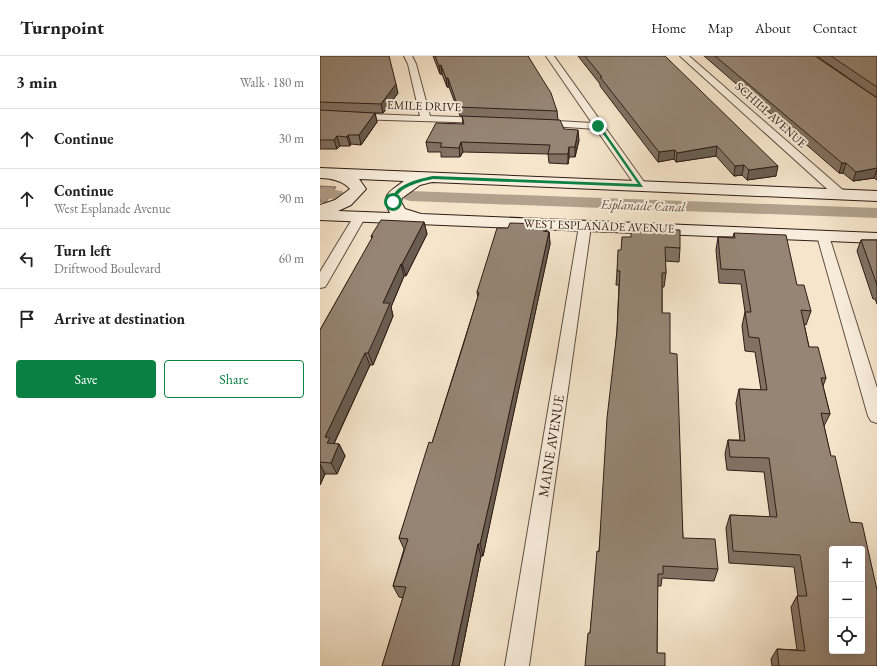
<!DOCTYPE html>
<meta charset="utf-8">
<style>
body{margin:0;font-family:"EB Garamond",serif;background:#f2f2f2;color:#222}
.controls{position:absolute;right:12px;bottom:12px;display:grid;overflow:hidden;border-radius:4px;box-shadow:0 4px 16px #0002}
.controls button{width:36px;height:36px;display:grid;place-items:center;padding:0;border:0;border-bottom:1px solid #e0e0e0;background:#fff;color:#222;font:20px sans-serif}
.stop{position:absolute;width:12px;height:12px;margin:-9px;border:3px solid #0b8043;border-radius:50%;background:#fff}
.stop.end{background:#0b8043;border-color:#fff;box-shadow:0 1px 4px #0008}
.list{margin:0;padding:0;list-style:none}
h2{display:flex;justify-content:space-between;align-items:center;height:52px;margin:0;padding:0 16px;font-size:17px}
h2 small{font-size:13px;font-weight:400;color:#767676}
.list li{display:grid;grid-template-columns:26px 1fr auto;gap:12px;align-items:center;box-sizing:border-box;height:60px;padding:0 16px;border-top:1px solid #e0e0e0}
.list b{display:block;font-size:15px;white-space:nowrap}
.list p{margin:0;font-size:13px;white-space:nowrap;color:#767676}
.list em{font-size:13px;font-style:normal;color:#767676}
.actions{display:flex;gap:8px;padding:12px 16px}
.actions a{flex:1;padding:9px 0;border:1px solid #0b8043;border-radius:4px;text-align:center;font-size:14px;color:#0b8043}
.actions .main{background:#0b8043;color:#fff}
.icon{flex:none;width:22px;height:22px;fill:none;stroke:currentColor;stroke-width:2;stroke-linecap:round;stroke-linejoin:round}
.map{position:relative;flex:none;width:557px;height:610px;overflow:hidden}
header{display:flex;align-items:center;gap:24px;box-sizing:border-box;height:56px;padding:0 20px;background:#fff;border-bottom:1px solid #e0e0e0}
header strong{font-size:19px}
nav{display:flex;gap:22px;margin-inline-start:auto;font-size:14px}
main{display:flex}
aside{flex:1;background:#fff}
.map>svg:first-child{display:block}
.water{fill:#b2a18d;stroke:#7e6c5d}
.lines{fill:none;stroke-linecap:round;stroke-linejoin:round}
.canal{fill:#b2a18d;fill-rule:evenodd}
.street-casing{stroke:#614f43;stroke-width:2}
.secondary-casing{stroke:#2f1d16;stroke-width:2}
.street{fill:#f9eedd;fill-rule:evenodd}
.secondary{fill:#f9eedd;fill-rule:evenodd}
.wall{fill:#817264;stroke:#2f1d16}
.shaded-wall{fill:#695d51;stroke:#2f1d16}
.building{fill:#968574;stroke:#2f1d16;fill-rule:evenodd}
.route{fill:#0b8043}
.labels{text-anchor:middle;stroke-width:4;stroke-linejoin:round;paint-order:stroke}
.far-street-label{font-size:12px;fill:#2f1d16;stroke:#f9eedd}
.far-water-label{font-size:13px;font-style:italic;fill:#5d4b40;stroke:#f9eedd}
.street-label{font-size:14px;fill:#2f1d16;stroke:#f9eedd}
</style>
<header>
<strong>Turnpoint</strong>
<nav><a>Home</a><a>Map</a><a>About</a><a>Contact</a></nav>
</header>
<main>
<aside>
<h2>3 min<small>Walk · 180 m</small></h2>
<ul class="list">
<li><svg class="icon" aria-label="ahead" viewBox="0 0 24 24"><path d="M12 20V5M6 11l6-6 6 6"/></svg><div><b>Continue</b></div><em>30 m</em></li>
<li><svg class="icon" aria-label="ahead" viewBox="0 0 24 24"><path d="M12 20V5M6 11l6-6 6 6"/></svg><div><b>Continue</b><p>West Esplanade Avenue</p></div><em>90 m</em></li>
<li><svg class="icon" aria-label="left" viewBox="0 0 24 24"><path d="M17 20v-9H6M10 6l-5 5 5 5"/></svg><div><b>Turn left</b><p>Driftwood Boulevard</p></div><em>60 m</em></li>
<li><svg class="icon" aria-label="arrive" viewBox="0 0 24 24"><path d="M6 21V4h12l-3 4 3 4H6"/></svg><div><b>Arrive at destination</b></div></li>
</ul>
<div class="actions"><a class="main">Save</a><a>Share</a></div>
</aside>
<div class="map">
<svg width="557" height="610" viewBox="0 0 557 610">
<rect width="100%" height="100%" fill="#f6e5cb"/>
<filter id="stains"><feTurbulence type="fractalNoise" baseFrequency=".005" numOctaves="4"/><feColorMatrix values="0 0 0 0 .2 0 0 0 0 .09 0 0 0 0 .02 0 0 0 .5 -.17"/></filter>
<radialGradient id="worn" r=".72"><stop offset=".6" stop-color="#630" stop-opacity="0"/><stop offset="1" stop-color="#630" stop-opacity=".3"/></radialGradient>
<path class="water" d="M 0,130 L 16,131 L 6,146 L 0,146 Z"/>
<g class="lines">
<path class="canal" d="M 0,132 L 22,135 L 24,138 L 22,141 L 16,143 L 0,142 Z
M 90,135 L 557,152 L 557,162 L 90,145 L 84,143 L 82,140 L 84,137 Z"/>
<g class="street-casing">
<path id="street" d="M 84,0 L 92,0 L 96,8 L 110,60 L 163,62 L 167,63 L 168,65 L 167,67 L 0,62 L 0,56 L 100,60 L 88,8 Z
M 226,0 L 234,0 L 327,130 L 325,132 L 317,132 L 276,73 L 216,69 L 215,67 L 216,65 L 220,64 L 272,67 Z
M 360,0 L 369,0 L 524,135 L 526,138 L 524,141 L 516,141 Z
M 40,156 L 44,157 L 46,160 L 7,228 L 5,231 L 0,232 L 0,216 L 34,160 L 36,157 Z
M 265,166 L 269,167 L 271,170 L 209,610 L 185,610 L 259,170 L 261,167 Z
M 503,176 L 508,177 L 509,180 L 557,332 L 557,367 L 551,365 L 548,360 L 497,180 L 498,177 Z"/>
</g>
<g class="secondary-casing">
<path id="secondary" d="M 0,112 L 557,135 L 557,145 L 112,126 L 100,129 L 82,142 L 81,146 L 85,153 L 101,158 L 557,177 L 557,187 L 0,164 L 0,149 L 15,144 L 30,133 C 24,125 10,122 0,122 ZM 39,123 L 84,125 C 70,136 60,138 70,157 L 18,155 L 31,149 L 46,133 Z"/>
</g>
<use href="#street" class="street"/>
<use href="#secondary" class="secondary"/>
</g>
<path class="wall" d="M 0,0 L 78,37 L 63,57 L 55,57 L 57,66 L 41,89 L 31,88 L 30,90 L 20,90 L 17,93 L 0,93 Z
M 113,0 L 208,0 L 237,55 L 238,64 L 244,73 L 259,84 L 255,101 L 249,101 L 248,108 L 229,107 L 228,98 L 143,96 L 140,101 L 121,101 L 121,96 L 108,96 L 106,86 L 143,68 L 142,60 L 140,60 L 129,31 L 127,31 L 122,18 L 120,18 Z
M 258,0 L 345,0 L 456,120 L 427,124 L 422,119 L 414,120 L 396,100 L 356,106 L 354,103 L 338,106 L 280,30 L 280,28 Z
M 384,0 L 495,0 L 557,42 L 557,124 L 554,122 L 533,125 L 523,117 L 519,117 Z
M 497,0 L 557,0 L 557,42 Z
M 104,166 L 107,178 L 86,220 L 84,220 L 71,251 L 73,260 L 62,287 L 53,309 L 50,309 L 14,388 L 19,388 L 25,400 L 17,418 L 5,418 L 0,429 L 0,274 L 52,183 L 51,180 Z
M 225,168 L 226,175 L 229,176 L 230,188 L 173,452 L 163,500 L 161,500 L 139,610 L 62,610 L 83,542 L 79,541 L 73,530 L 84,493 L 79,482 L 112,387 L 158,241 L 157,236 L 188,172 Z
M 414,177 L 477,229 L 491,255 L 486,269 L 484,268 L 489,291 L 506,322 L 503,330 L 510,358 L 504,370 L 557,610 L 452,610 L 451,603 L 457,593 L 477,594 L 471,551 L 477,540 L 478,540 L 474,511 L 409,507 L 406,472 L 410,459 L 450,461 L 444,416 L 407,414 L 405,398 L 408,384 L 420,384 L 416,347 L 419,333 L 441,334 L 435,296 L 425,295 L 422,270 L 425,256 L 421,228 L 399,227 L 396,194 L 398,181 L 413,181 Z
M 311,181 L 360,192 L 359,206 L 345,205 L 346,217 L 344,231 L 342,231 L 342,257 L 350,297 L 363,482 L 398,513 L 394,525 L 342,522 L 341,530 L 337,530 L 337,597 L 345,610 L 270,577 L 279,496 L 297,275 L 299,229 L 296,229 L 297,215 L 301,194 Z
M 541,184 L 557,184 L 557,248 L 555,243 L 553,243 L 537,195 Z"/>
<path class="shaded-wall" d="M 121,9 L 122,18 L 120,18 L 119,10 Z
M 126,22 L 128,22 L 129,31 L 127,31 Z
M 76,28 L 78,37 L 63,57 L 61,48 Z
M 55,57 L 57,66 L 41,89 L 39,79 Z
M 258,74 L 259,84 L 255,101 L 255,91 Z
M 28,79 L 31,88 L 30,90 L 27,81 Z
M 17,80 L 20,90 L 17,93 L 14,84 Z
M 141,86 L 143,96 L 140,101 L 139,92 Z
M 397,90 L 396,100 L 356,106 L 357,97 Z
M 249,91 L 249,101 L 248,108 L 248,98 Z
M 355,94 L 354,103 L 338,106 L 339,96 Z
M 522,107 L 526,107 L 523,117 L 519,117 Z
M 424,109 L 422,119 L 414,120 L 415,110 Z
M 458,110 L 456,120 L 427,124 L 429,114 Z
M 557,112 L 557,114 L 554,122 L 533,125 L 536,116 Z
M 104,166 L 107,178 L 86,220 L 82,208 Z
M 225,168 L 226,181 L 223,175 Z
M 229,176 L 230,188 L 163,500 L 160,488 Z
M 81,208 L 84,220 L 71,251 L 73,260 L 53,309 L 48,297 L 63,247 Z
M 45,297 L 50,309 L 13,389 L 7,387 L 5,381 Z
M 19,388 L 25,400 L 17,418 L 11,407 Z
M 0,408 L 5,418 L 0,429 Z
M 158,488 L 161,500 L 139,610 L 132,610 Z"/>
<path class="building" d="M 0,0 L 69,0 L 76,28 L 61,48 L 0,46 Z
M 115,0 L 208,0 L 231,37 L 237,55 L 138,51 L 128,22 L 126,22 L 121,9 L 119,10 Z
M 265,0 L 345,0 L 458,110 L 429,114 L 424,109 L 415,110 L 397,90 L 357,97 L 355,94 L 339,96 L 280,21 L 282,21 Z
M 395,0 L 495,0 L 557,42 L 557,112 L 536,116 L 526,107 L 522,107 Z
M 511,0 L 557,0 L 557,31 Z
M 0,54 L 55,57 L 39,79 L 28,79 L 27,81 L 17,80 L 14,84 L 0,84 Z
M 142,60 L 240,64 L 244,73 L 258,74 L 255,91 L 249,91 L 248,98 L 228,98 L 230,89 L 141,86 L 139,92 L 120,91 L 122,87 L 106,86 L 116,67 L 144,68 Z
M 61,164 L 104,166 L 82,208 L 81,208 L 63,247 L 70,247 L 58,275 L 48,297 L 45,297 L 5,381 L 10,382 L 7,387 L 19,388 L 11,407 L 0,406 L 0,274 L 53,180 L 51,180 Z
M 190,167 L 225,168 L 223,175 L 229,176 L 171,440 L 160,488 L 158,488 L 132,610 L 62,610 L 86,531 L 73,530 L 88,483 L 79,482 L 109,386 L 112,387 L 142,293 L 159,237 L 157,236 L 177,172 L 188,172 Z
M 311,172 L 360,174 L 360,192 L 345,191 L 346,217 L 342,217 L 342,257 L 350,257 L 350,297 L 357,298 L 363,482 L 395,483 L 398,513 L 343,510 L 343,518 L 338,518 L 337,597 L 345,597 L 345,610 L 265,610 L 268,577 L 270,577 L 277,495 L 279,496 L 287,362 L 297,275 L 300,215 L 297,215 L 298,194 L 301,194 L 302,181 L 311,181 Z
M 414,177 L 466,179 L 477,229 L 484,229 L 491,255 L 481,254 L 489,291 L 498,291 L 506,322 L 501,322 L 510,358 L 501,357 L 511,400 L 515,400 L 530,466 L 542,467 L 557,534 L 557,610 L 459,610 L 457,593 L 485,595 L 477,540 L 487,540 L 480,499 L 413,495 L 410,459 L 457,461 L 449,402 L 410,401 L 408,384 L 425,385 L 419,333 L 447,334 L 439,282 L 429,281 L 425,256 L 431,256 L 424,214 L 401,213 L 398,181 L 415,182 ZM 512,493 L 542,493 L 542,595 L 512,595 Z
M 541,184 L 557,184 L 557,229 Z"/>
<path class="route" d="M 277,69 L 280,69 L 323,131 L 113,123 C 103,125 82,130 76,141 C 76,142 76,145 75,147 L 71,146 C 73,128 99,123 113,120 L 318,128 Z"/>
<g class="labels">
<g class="far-street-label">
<text transform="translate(104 50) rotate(2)" y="4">EMILE DRIVE</text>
<text transform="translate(451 59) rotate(42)" y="4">SCHILL AVENUE</text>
<text transform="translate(279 170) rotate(2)" y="4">WEST ESPLANADE AVENUE</text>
</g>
<g class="far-water-label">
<text transform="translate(323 149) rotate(2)" y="5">Esplanade Canal</text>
</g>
<g class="street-label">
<text transform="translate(231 390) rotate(-81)" y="5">MAINE AVENUE</text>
</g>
</g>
<rect width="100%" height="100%" filter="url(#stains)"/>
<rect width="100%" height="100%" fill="url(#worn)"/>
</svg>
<div class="controls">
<button>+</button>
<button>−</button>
<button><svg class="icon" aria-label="locate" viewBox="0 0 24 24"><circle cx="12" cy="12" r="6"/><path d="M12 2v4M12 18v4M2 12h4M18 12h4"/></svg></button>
</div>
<div class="stop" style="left:73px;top:146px"></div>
<div class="stop end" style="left:278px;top:70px"></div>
</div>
</main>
